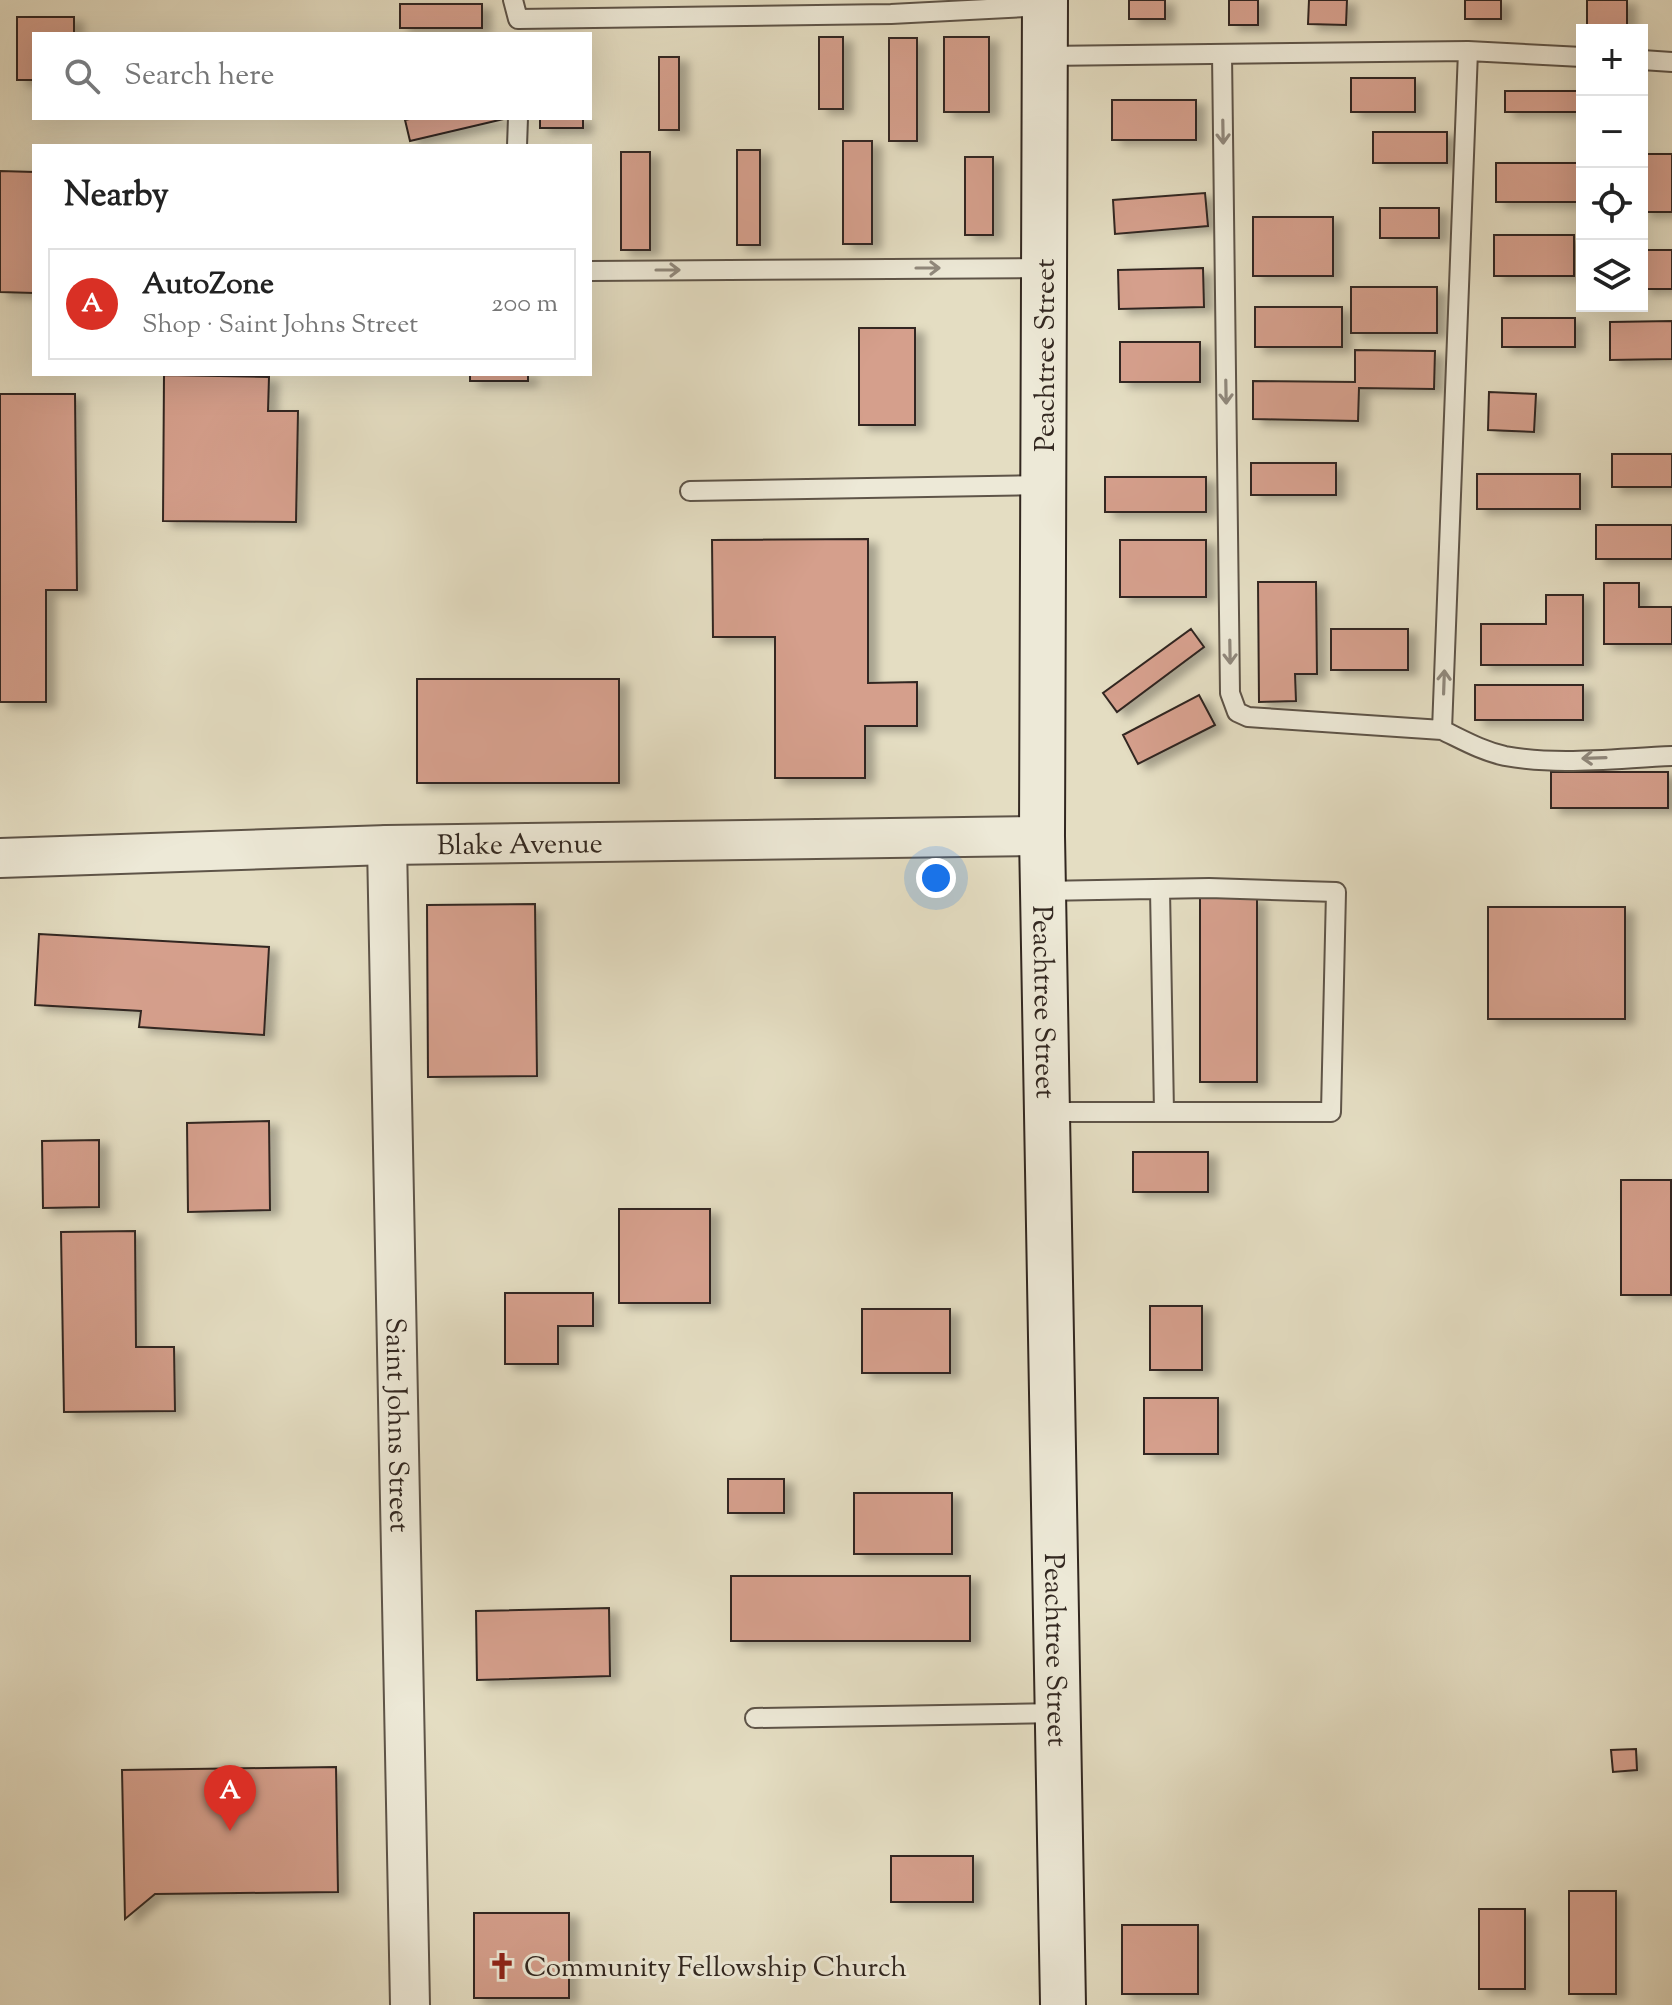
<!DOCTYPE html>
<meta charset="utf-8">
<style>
body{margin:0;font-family:"Sorts Mill Goudy",serif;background:#f6f6f6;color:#222}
.controls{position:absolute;right:24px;top:24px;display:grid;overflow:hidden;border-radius:0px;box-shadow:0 8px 32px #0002}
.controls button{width:72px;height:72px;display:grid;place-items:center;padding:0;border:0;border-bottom:2px solid #e0e0e0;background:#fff;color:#222;font:40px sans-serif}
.you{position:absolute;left:936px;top:878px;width:28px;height:28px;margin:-20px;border:6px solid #fff;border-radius:50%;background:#1a73e8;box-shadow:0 0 0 12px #1a73e833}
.badge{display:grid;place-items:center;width:52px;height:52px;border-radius:50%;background:#d93025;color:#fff;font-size:26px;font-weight:700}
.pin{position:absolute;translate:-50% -66px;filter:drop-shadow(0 2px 4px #0008)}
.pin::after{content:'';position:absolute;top:42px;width:28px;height:24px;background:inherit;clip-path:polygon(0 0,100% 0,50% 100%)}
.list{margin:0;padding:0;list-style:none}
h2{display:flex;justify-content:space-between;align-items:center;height:104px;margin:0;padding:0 32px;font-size:34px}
h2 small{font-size:26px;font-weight:400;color:#767676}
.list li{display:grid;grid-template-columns:52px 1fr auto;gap:24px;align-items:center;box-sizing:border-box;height:112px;margin:0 16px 16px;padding:0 16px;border:2px solid #e0e0e0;border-radius:0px}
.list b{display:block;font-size:30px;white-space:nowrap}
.list p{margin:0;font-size:26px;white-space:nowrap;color:#767676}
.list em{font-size:26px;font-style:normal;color:#767676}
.icon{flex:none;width:44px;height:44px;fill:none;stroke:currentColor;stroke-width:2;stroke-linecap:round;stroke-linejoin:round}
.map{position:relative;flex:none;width:1672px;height:2005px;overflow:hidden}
.search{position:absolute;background:#fff;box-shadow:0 8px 32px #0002;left:32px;top:32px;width:560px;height:88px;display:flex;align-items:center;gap:20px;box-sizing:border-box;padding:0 28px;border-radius:0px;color:#767676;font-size:30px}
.panel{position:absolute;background:#fff;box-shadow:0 8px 32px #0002;left:32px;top:144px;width:560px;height:232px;border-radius:0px}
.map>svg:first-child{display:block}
.building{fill:#d59f8c;stroke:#322720;stroke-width:2;filter:url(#shadow)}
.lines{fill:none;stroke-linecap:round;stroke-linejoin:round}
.lane-casing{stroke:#5e5448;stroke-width:22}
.street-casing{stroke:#5e5448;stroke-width:42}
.secondary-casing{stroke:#322720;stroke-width:48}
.lane{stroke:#ede9d7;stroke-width:18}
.street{stroke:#ede9d7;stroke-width:38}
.secondary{stroke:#ede9d7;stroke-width:44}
.oneway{stroke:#90887c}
.labels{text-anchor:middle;stroke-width:6;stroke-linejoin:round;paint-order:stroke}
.street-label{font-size:28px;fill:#322720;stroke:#ede9d7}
.poi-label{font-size:28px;fill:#322720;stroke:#ede9d7;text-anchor:start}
</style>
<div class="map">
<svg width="1672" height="2005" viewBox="0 0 1672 2005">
<defs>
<filter id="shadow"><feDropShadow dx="9" dy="5" stdDeviation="4" flood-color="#0004"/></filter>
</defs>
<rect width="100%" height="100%" fill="#e4ddc2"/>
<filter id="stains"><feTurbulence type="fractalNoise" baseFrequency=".0025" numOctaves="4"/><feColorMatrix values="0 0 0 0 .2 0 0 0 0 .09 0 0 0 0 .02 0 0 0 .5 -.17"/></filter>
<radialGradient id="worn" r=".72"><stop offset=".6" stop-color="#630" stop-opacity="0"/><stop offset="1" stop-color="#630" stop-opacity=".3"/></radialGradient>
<path class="building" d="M 1129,0 L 1165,0 L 1165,19 L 1129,19 Z
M 1229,0 L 1258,0 L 1258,25 L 1229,25 Z
M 1309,0 L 1347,0 L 1346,25 L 1308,24 Z
M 1465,0 L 1501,0 L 1501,19 L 1465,19 Z
M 1587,0 L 1627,0 L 1627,25 L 1587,25 Z
M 400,4 L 482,4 L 482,28 L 400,28 Z
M 17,17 L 74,17 L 74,34 L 34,34 L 34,80 L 17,80 Z
M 819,37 L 843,37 L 843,109 L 819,109 Z
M 944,37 L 989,37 L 989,112 L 944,112 Z
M 889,38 L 917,38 L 917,141 L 889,141 Z
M 659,57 L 679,57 L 679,130 L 659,130 Z
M 1351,78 L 1415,78 L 1415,112 L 1351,112 Z
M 1505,91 L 1582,91 L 1582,112 L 1505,112 Z
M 1112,100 L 1196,100 L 1196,140 L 1112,140 Z
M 414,118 L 508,118 L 410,141 L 405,120 Z
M 540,118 L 583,118 L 583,128 L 540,128 Z
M 1373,132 L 1447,132 L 1447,163 L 1373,163 Z
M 843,141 L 872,141 L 872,244 L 843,244 Z
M 737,150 L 760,150 L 760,245 L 737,245 Z
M 621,152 L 650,152 L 650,250 L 621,250 Z
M 1642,154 L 1672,154 L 1672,212 L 1642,212 Z
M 965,157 L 993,157 L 993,235 L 965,235 Z
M 1496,163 L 1582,163 L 1582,202 L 1496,202 Z
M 0,171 L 34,172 L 34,293 L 0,292 Z
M 1205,193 L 1208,226 L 1115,234 L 1113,200 Z
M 1380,208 L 1439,208 L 1439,238 L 1380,238 Z
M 1253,217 L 1333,217 L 1333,276 L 1253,276 Z
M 1494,235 L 1574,235 L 1574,276 L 1494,276 Z
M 1642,250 L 1672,250 L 1672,289 L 1642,289 Z
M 1203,268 L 1204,307 L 1119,309 L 1118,270 Z
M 1351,287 L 1437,287 L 1437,333 L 1351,333 Z
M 1255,307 L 1342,307 L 1342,347 L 1255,347 Z
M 1502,318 L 1575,318 L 1575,347 L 1502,347 Z
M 1672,321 L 1672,359 L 1610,360 L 1610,322 Z
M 859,328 L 915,328 L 915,425 L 859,425 Z
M 1120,342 L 1200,342 L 1200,382 L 1120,382 Z
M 1355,350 L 1435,351 L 1434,389 L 1359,388 L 1358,421 L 1253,419 L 1253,381 L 1355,382 Z
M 470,374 L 528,374 L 528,381 L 470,381 Z
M 164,375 L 269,377 L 268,411 L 298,411 L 296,522 L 163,521 Z
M 1489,392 L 1536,394 L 1534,432 L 1488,430 Z
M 0,394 L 75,394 L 77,590 L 46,590 L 46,702 L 0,702 Z
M 1612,454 L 1672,454 L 1672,487 L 1612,487 Z
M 1251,463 L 1336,463 L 1336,495 L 1251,495 Z
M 1477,474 L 1580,474 L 1580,509 L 1477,509 Z
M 1105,477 L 1206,477 L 1206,512 L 1105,512 Z
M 1596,525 L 1672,525 L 1672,559 L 1596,559 Z
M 868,539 L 868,683 L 917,682 L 917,726 L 865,726 L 865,778 L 775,778 L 775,637 L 713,637 L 712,540 Z
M 1120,540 L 1206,540 L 1206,597 L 1120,597 Z
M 1258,582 L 1316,582 L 1317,674 L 1295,674 L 1296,701 L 1259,702 Z
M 1604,583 L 1639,583 L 1639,607 L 1672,607 L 1672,644 L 1604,644 Z
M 1546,595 L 1583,595 L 1583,665 L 1481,665 L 1481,624 L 1546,624 Z
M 1191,629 L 1204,647 L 1117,712 L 1103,693 Z
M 1331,629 L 1408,629 L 1408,670 L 1331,670 Z
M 417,679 L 619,679 L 619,783 L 417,783 Z
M 1475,685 L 1583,685 L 1583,720 L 1475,720 Z
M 1199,695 L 1215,725 L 1138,764 L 1123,735 Z
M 1551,772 L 1668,772 L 1668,808 L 1551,808 Z
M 1200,898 L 1257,898 L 1257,1082 L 1200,1082 Z
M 535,904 L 537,1076 L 428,1077 L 427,905 Z
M 1488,907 L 1625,907 L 1625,1019 L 1488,1019 Z
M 39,934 L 269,947 L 264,1035 L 139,1027 L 141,1011 L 35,1005 Z
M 269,1121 L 270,1210 L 188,1212 L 187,1123 Z
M 99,1140 L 99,1207 L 43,1208 L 42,1141 Z
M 1133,1152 L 1208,1152 L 1208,1192 L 1133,1192 Z
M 1621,1180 L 1671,1180 L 1671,1295 L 1621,1295 Z
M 619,1209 L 710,1209 L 710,1303 L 619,1303 Z
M 135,1231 L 136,1347 L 174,1347 L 175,1411 L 64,1412 L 61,1232 Z
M 505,1293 L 593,1293 L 593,1326 L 558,1326 L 558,1364 L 505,1364 Z
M 1150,1306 L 1202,1306 L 1202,1370 L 1150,1370 Z
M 862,1309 L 950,1309 L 950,1373 L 862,1373 Z
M 1144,1398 L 1218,1398 L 1218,1454 L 1144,1454 Z
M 728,1479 L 784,1479 L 784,1513 L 728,1513 Z
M 854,1493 L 952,1493 L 952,1554 L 854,1554 Z
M 731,1576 L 970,1576 L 970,1641 L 731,1641 Z
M 609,1608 L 610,1676 L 477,1680 L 476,1611 Z
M 1636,1749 L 1637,1770 L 1613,1772 L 1611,1750 Z
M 336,1767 L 338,1892 L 155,1894 L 125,1919 L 122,1770 Z
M 891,1856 L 973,1856 L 973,1902 L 891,1902 Z
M 1569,1891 L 1616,1891 L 1616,1994 L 1569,1994 Z
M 1479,1909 L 1525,1909 L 1525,1989 L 1479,1989 Z
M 474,1913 L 569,1913 L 569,1998 L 474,1998 Z
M 1122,1925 L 1198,1925 L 1198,1994 L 1122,1994 Z"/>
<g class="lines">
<g class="lane-casing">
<path id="lane" d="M 513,0 L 518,19 L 891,14 L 1045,6
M 1222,54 L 1230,693 L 1237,712 L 1248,717 L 1442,730 L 1468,51
M 1045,56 L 1468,51 L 1582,57
M 1642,60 L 1672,62
M 517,146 L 518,118
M 590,271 L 1044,268
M 690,491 L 1043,485
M 1442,730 C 1463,740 1482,751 1505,756 C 1558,766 1618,758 1672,756
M 1160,890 L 1164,1112
M 1042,891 L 1209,888 L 1336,892 L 1331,1112 L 1048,1112
M 755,1718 L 1058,1713"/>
</g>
<g class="street-casing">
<g id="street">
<path id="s1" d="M 387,845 L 410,2005"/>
<path id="s2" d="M 0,858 L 387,845 L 1042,836"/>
</g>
</g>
<g class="secondary-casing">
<g id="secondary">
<path id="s3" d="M 1045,0 L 1042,836 L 1063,2005"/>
</g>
</g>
<use href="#lane" class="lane"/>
<use href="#street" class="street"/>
<use href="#secondary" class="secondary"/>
</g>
<defs><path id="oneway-shaft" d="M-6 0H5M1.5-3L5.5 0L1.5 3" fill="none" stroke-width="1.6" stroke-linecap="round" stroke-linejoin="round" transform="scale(2)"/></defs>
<g class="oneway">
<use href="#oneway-shaft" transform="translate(1223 132) rotate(89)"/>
<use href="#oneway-shaft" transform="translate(928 268)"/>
<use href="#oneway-shaft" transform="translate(668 270)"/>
<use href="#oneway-shaft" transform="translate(1226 392) rotate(89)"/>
<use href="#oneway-shaft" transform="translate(1230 652) rotate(89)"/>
<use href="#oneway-shaft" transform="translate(1444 682) rotate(-88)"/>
<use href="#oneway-shaft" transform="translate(1594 758) rotate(178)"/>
</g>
<defs>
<g id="church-bare" transform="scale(2.16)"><path d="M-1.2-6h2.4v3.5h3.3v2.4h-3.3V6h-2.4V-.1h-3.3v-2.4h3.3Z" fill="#8f2418" stroke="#ede9d7" stroke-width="2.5" paint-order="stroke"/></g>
</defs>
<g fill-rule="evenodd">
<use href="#church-bare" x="502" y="1966"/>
</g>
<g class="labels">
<g class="street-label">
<text transform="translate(1044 355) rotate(-90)" y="10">Peachtree Street</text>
<text dy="10" stroke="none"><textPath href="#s2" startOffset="520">Blake Avenue</textPath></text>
<text dy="10" stroke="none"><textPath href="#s3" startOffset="1002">Peachtree Street</textPath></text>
<text dy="10" stroke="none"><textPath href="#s1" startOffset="580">Saint Johns Street</textPath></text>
<text dy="10" stroke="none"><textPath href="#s3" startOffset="1650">Peachtree Street</textPath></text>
</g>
<g class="poi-label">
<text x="524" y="1976">Community Fellowship Church</text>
</g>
</g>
<rect width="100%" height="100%" filter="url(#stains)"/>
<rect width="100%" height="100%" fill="url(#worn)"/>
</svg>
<div class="controls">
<button>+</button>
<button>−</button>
<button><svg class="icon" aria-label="locate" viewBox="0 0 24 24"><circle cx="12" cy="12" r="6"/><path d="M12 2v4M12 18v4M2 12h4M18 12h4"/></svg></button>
<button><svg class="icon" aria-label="layers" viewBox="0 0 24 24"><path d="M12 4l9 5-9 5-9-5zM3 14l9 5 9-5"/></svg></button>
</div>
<div class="you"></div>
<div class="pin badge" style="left:230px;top:1831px">A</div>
<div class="search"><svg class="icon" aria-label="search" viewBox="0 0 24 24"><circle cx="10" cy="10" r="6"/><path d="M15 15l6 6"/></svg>Search here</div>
<section class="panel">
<h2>Nearby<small></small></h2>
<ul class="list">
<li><span class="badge">A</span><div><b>AutoZone</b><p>Shop · Saint Johns Street</p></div><em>200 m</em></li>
</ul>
</section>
</div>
